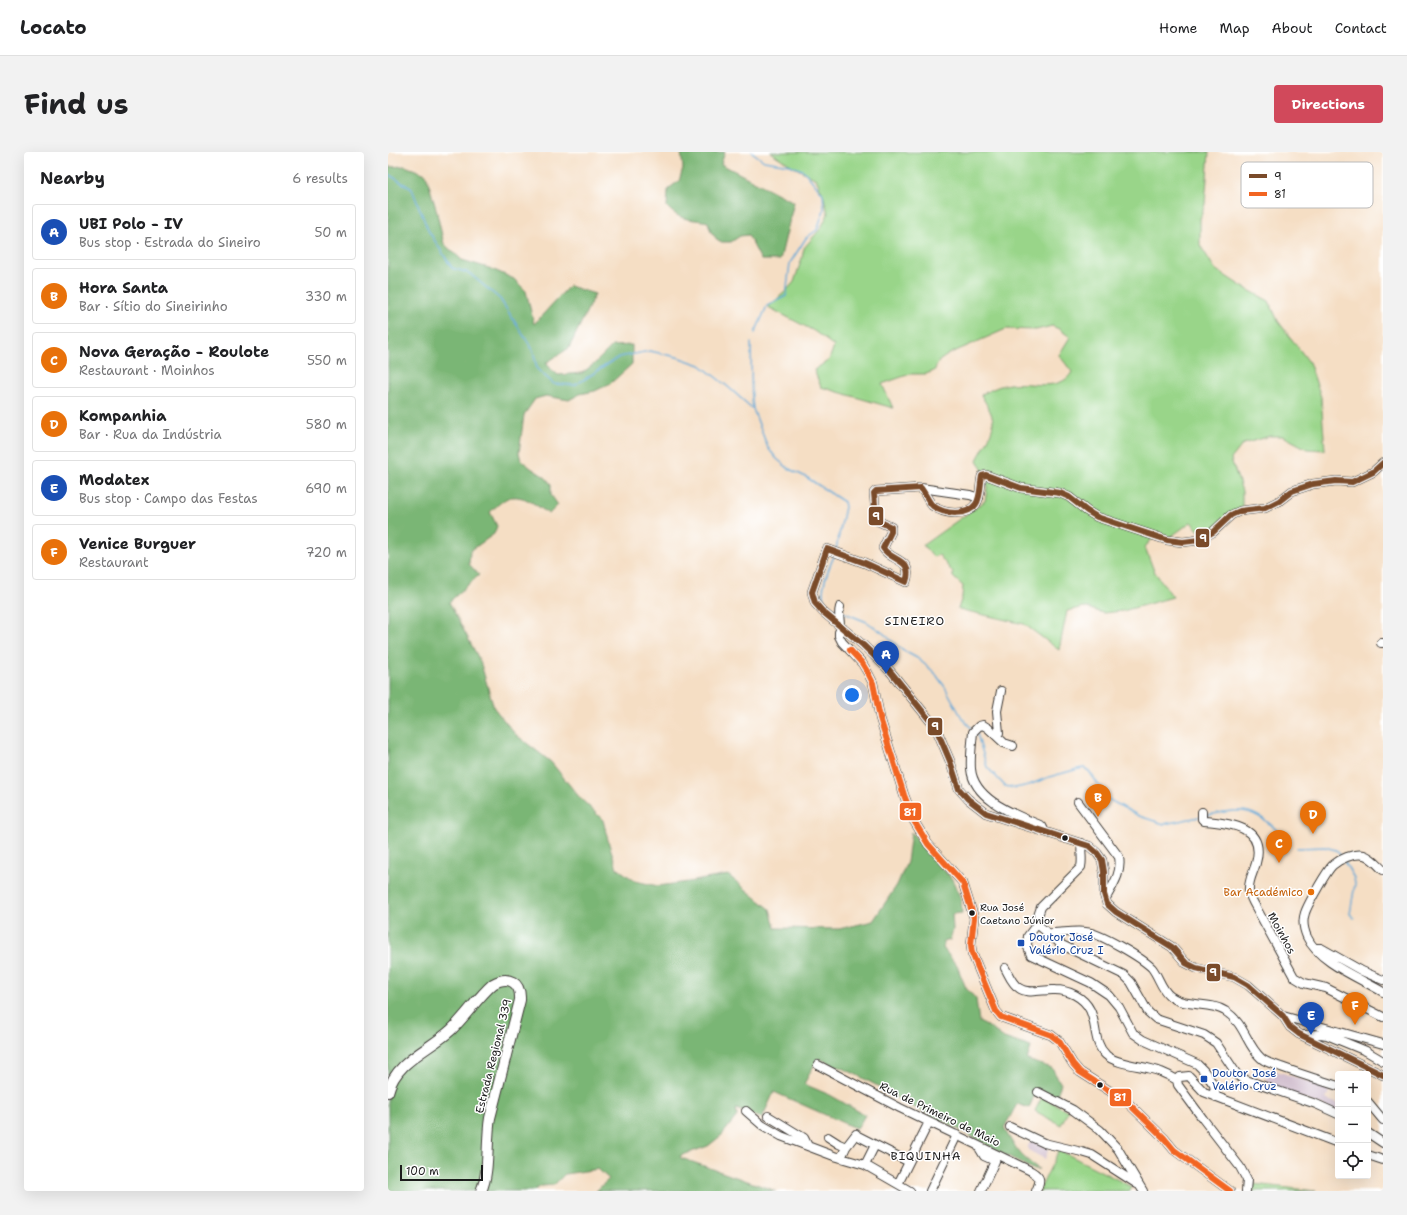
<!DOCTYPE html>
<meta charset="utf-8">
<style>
body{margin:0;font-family:"Shantell Sans",sans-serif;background:#f2f2f2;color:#202124}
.controls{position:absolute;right:12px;bottom:12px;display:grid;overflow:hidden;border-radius:4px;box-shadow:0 4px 16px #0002}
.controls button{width:36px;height:36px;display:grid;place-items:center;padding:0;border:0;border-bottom:1px solid #e0e0e0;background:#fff;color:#202124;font:20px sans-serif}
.scale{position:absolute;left:12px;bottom:10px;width:83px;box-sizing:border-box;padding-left:4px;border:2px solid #1c1c1c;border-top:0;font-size:11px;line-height:14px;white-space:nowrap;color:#1c1c1c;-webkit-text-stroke:3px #fff;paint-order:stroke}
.you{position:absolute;left:464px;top:543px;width:14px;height:14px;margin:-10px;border:3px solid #fff;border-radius:50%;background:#1a73e8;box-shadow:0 0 0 6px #1a73e833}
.badge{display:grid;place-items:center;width:26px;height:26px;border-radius:50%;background:#d1495b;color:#fff;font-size:13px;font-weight:700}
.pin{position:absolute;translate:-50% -33px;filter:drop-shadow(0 1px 2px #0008)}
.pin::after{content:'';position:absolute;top:21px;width:14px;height:12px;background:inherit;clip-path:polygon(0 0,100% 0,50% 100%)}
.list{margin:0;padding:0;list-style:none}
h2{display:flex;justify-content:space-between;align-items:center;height:52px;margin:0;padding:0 16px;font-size:17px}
h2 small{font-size:13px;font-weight:400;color:#757577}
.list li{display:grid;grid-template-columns:26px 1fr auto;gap:12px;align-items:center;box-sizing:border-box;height:56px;margin:0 8px 8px;padding:0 8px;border:1px solid #e0e0e0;border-radius:4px}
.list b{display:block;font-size:15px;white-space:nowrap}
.list p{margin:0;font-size:13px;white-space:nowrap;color:#757577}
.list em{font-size:13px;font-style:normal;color:#757577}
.icon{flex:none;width:22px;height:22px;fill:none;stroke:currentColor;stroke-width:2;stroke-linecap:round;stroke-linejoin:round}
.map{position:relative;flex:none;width:995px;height:1039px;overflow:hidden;border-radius:4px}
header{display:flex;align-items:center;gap:24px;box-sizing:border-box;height:56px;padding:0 20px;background:#fff;border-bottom:1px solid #e0e0e0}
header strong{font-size:19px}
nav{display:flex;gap:22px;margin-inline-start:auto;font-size:14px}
.intro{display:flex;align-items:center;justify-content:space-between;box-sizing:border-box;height:96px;padding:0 24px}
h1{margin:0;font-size:28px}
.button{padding:10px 18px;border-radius:4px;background:#d1495b;color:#fff;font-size:14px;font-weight:700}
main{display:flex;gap:24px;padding:0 24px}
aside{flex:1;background:#fff;border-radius:4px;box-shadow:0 4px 16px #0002}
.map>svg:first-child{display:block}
.industrial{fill:#d0bdcd}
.green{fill:#99d589;stroke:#5a7852}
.forest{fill:#7ab675;stroke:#4b6948}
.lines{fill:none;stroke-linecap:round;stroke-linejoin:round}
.stream{stroke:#61a8d7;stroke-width:1.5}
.minor-casing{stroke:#3d3935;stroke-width:10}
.major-casing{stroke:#3d3935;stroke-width:12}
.minor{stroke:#fff;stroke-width:8}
.major{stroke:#fff;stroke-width:10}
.bus-1-casing{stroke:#fff;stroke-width:9}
.bus-2-casing{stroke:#fff;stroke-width:9}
.bus-1{stroke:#7a4b2a;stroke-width:6}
.bus-2{stroke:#f26522;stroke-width:6}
.bus-dot{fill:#1c1c1c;stroke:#fff;stroke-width:1.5}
.food-dot{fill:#e8710a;stroke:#fff;stroke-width:1.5}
.transit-dot{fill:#1a4fb4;stroke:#fff;stroke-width:1.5}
.labels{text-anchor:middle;stroke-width:3;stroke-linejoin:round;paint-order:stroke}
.bus-label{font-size:10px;fill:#1c1c1c;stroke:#fff;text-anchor:start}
.food-label{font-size:11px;fill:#c56008;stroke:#fff;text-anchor:end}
.street-label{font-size:11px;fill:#1c1c1c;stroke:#fff}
.transit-label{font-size:11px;fill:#164399;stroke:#fff;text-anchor:start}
.neighbourhood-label{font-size:12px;letter-spacing:1px;fill:#1c1c1c;stroke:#fff}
.key{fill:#fff;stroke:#bbb;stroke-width:1}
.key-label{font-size:11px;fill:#1c1c1c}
.line-badge{stroke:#fff;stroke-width:1.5}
.badge-label{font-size:11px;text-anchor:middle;font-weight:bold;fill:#fff}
</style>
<header>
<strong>Locato</strong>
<nav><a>Home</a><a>Map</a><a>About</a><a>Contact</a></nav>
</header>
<div class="intro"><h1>Find us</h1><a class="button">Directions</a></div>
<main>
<aside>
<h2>Nearby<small>6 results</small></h2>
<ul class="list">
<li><span class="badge" style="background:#1a4fb4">A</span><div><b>UBI Polo - IV</b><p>Bus stop · Estrada do Sineiro</p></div><em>50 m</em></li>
<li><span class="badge" style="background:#e8710a">B</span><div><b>Hora Santa</b><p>Bar · Sítio do Sineirinho</p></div><em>330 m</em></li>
<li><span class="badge" style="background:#e8710a">C</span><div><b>Nova Geração - Roulote</b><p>Restaurant · Moinhos</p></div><em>550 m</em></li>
<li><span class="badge" style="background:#e8710a">D</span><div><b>Kompanhia</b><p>Bar · Rua da Indústria</p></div><em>580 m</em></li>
<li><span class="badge" style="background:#1a4fb4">E</span><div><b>Modatex</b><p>Bus stop · Campo das Festas</p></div><em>690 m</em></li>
<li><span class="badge" style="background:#e8710a">F</span><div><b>Venice Burguer</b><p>Restaurant</p></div><em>720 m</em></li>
</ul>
</aside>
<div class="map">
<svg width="995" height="1039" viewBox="0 0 995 1039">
<rect width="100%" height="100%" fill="#fff"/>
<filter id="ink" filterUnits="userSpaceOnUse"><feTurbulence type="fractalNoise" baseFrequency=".025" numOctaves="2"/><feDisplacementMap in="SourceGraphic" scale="8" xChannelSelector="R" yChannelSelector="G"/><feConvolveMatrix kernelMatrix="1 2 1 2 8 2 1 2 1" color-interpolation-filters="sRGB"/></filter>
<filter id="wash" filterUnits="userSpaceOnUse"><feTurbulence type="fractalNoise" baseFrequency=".012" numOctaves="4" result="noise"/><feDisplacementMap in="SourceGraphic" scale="16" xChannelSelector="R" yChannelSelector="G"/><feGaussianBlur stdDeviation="0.9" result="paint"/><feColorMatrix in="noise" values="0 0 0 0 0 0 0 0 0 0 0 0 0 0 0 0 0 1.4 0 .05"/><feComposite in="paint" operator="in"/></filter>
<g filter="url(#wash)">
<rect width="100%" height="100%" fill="#f5dec4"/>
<path class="industrial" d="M 880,916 L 942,937 L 938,947 L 950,952 L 950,960 L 878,933 L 880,927 L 877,925 Z
M 644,988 L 661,996 L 657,1007 L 640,998 L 639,995 Z"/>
<path class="green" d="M 382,0 L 821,0 L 817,52 L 812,67 L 812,93 L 827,117 L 853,134 L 881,149 L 890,169 L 921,210 L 933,245 L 937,298 L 919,297 L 895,284 L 882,284 L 855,292 L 843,307 L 854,339 L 854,358 L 815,383 L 803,370 L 781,386 L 765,386 L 757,395 L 766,419 L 785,445 L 735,459 L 715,461 L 696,455 L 679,459 L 671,498 L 636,472 L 570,457 L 574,445 L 575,434 L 565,425 L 565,421 L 551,403 L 545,405 L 535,393 L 597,349 C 601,328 599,326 589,308 C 595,296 605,283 605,269 C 604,260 597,250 593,243 C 602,238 612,233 622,232 C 642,229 672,241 684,220 L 671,203 L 682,185 L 671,177 L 664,174 L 648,178 L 618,177 L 561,202 L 551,209 L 546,219 L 538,222 L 522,222 L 494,232 L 505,256 L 433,235 L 426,218 L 441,208 L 446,194 L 426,179 L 380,155 L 398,139 L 406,130 L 414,106 L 416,96 L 433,76 L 440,62 L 435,42 L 428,27 L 406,15 Z
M 654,945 L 680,959 L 673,973 L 647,959 Z
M 671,998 L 744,1035 L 742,1039 L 651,1039 Z
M 865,1032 L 928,1039 L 864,1039 Z"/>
<path class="forest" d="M 293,0 L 337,0 L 333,12 L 406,50 L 392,108 L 373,108 L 360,83 L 352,84 L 343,90 L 331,90 L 323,80 L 320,70 C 301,66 294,70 279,55 L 280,37 L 291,29 L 295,16 Z
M 17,14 L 38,22 L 48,57 L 56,92 L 74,108 L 104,117 L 126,127 L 138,139 L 146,172 L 181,134 L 207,142 L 181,196 L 158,211 L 163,217 L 170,223 L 194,221 L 206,212 L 224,194 L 244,193 L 244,212 L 223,231 L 207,239 L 192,242 L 181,248 L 158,244 L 147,247 L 136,263 L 131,301 L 133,308 L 143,316 L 157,325 L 163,332 L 163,343 L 170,353 L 161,362 C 150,355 138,343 123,345 C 116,346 108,355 102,360 L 109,374 L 106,382 L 82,399 L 81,412 L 91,423 L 61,450 L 92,509 L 106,556 L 127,582 L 163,610 L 192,646 L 215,668 L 221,692 L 229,716 L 247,729 L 270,734 L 300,730 L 340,723 L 382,757 L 387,776 L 451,777 L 485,769 L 509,733 L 519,710 L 523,680 L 564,727 L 573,747 L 574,761 L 564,762 L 565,777 L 562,788 L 556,790 L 555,796 L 569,814 L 578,836 L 588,847 L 591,870 L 601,875 L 616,886 L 643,895 L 639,908 L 664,916 L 673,932 L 668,945 L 649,937 L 641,956 L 629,952 L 616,976 C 626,995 633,1005 651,1017 L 644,1017 L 557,970 L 514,950 L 501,940 L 465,921 L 430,906 L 416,932 L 442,943 L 477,963 L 469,977 L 386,940 L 374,966 L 348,957 L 349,964 L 334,983 L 320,994 L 292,1004 L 293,1006 L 388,1039 L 208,1039 L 221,1027 L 210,1017 L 177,1022 L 166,1033 L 154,1034 L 144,1039 L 0,1039 L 0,15 Z"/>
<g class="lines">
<path class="stream" d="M 364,0 L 376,9 L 402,13 L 416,19 L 435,42 L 436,58 L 429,78 L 418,86 L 402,111 L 398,144 L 379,154 L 367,181
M 0,22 L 24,37 L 40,78 L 64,116 L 81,121 L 112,147 L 145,198 L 149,217 L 166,232 L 187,233 L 190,231
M 363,191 C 364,213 362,235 365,257
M 192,230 L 231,205 L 262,199 L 289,205 L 312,213 L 339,234 L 365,257 L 380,296 L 389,307 L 401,317 L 418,325 L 456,350 L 457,355 L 448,397
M 447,402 C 442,413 429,441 438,451 C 441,454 446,456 449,458
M 454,460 L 479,470 L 495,481 L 514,498 L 529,506 L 546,520 L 557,535 L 574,566 L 583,576
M 589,582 L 599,615 L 617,634 L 627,636 L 641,633 L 661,625 L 690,617 L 696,616 L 701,619 L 714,638 L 718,646 L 751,664 L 776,672 L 811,665
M 816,664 C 854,656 864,654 893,682
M 909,696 L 937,695 L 948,698 L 953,704
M 956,709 L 966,726 L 967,732 L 962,762 L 966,766"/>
</g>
</g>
<g filter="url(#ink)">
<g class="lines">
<g class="minor-casing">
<path id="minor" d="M 995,311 L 985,320 L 964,330 L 948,329 L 925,332 L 904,339 L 891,349 L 877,356 L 852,359 L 843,363 L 825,380 L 811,388 L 795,390 L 779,388 L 709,365 L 699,359 L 681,345 L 672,341 L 633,336 L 598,323 L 594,324 C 592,332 593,345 588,352 C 580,364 557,363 545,354 C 541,351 537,341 533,336 L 488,339 L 486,341 L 488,364 L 490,369 L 503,375 L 503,380 L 495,396 C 503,410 526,406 518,430 L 477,411 L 439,397 L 424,440 L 427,451 L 435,460 L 475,493 L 502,519 L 548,576 L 562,609 L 571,637 L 580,647 L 598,661 L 701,694 L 709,701 L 714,708 L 716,720 L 716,742 L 719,752 L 728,760 L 784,795 L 798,811 L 808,816 L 846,825 L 860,833 L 895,864 L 902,875 L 911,882 L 995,923
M 533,336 L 582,343 L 591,346
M 452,455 C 450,462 452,467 452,474
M 454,475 L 451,480 L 451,484 L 454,490 L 474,511 L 480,521 L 485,531 L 492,566 L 516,643 L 526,669 L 540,692 L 575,731 L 586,766 L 583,793 L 584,801 L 608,859 L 613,865 L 663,883 L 671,889 L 685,912 L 692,920 L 739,950 L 776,986 L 786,998 L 842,1039
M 993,491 L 995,491
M 608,583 L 611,581 L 609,559 L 613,539
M 625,594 L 616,591 L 600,576 L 595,573 L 591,574 L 585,580 C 584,592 582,605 583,617 C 586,649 629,663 654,674 L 656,678
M 690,650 L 731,705 C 734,721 725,733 718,746
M 814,660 L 814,667 L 816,669 C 843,671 878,675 868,711 C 866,719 860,729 861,738 C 861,742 863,746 865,750 L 906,825 L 916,831 L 938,836 L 995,865
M 694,691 C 692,699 695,707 693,715 L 653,755 L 650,764 L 649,772 L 640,784 L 639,793 L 643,803 L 703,831 L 721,843 L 731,855 L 745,881 L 755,888 L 809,912 L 816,919 L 826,933 L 828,945
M 995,718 C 989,712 983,705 976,703 C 965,701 952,707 945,713 C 939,718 919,754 917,761 C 914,769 916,778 919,785 C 931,811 972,826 995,840
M 649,772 L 674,793 L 736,823 L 743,830 L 760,860 L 768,867 L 816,883 L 828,891 L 850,924 L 858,928 L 928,952 L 950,962
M 659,781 C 672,782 685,778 698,780 C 712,781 754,806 764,816 C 771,825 773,837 782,844 C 797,856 822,849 837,859 C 857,871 858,893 873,906 C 878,911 886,912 893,915 C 912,922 931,928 950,934
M 927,796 L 933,796 L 974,819 L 995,828
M 617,816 C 621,823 624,832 631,836 C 640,843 656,837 667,838 C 674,838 681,840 687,843 C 715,858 700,886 718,903 C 728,913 759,914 773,920 C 778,922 784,925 789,928 L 790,933 L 815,967 L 852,1015 L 859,1028 L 858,1039
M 895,864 L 995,892
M 916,883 L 932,882 L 939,883 L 978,899 L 995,909
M 430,913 L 512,956 L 643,1019 C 653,1025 653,1028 648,1039
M 789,928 L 792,925 L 801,924 L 816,940 L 950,991
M 650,940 L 685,958 L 712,978 L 730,997 L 755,1039
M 980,950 L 995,968
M 358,959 L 374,973 L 393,984 L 446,1004 L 477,1013 L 522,1039
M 380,964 L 416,986 L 420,994
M 622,975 L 656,991 L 694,1000 L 704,1003 L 749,1032
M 980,981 L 995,991
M 470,984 L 521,1010
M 440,985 L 451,992 L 458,995
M 590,994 L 596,1004 L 607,1009 L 593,1039
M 980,1003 L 995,1008
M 453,1006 L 458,995 L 468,982
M 477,1013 L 487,993
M 510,1032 L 541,970
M 542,1039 L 569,983"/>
</g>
<g class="major-casing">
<path id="major" d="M 0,940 C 8,909 41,898 63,878 C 78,864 89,846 105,832 C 120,823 133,830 132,848 L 102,966 C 98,989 102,1020 93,1039"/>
</g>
<use href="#minor" class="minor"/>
<use href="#major" class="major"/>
<g class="bus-1-casing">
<path id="bus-1" d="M 995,311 L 985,320 L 964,330 L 948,329 L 925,332 L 904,339 L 891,349 L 877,356 L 852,359 L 843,363 L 825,380 L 811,388 L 795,390 L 779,388 L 709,365 L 699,359 L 681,345 L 672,341 L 633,336 L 598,323 L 594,324 C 592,332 593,345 588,352 C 580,364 557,363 545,354 C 541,351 537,341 533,336 L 488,339 L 486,341 L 488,364 L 490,369 L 503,375 L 503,380 L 495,396 C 503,410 526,406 518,430 L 477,411 L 439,397 L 424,440 L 427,451 L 435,460 L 475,493 L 502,519 L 548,576 L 562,609 L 571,637 L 580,647 L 598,661 L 701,694 L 709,701 L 714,708 L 716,720 L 716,742 L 719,752 L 728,760 L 784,795 L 798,811 L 808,816 L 846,825 L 860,833 L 895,864 L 902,875 L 911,882 L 995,923"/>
</g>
<g class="bus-2-casing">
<path id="bus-2" d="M 462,498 L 474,511 L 480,521 L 485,531 L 492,566 L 516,643 L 526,669 L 540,692 L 575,731 L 586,766 L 583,793 L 584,801 L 608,859 L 613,865 L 663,883 L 671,889 L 685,912 L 692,920 L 739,950 L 776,986 L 786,998 L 842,1039"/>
</g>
<use href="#bus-1" class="bus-1"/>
<use href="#bus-2" class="bus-2"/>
</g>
</g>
<g class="bus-dot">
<circle cx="677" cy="686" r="3.5"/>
<circle cx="584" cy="761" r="3.5"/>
<circle cx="712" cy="933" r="3.5"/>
</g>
<circle class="food-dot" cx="923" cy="740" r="4"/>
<g class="transit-dot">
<rect x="629" y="787" width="8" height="8" rx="2"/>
<rect x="812" y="923" width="8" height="8" rx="2"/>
</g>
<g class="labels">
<g class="bus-label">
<text x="592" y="759">Rua José<tspan x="592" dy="13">Caetano Júnior</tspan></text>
</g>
<g class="food-label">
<text x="915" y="744">Bar Académico</text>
</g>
<g class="street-label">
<text transform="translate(894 781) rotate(61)" y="4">Moinhos</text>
<text transform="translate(105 904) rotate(-76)" y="4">Estrada Regional 339</text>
<text transform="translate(552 962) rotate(26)" y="4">Rua de Primeiro de Maio</text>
</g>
<g class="transit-label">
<text x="641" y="789">Doutor José<tspan x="641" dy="13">Valério Cruz I</tspan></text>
<text x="824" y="925">Doutor José<tspan x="824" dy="13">Valério Cruz</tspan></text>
</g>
<g class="neighbourhood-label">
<text x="527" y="473">SINEIRO</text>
<text x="538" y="1008">BIQUINHA</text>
</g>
</g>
<rect x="853" y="10" width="132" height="46" rx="6" class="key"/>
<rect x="861" y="22" width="18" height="4" fill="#7a4b2a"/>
<rect x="861" y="40" width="18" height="4" fill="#f26522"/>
<g class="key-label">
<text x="886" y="28">9</text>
<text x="886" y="46">81</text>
</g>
<g class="line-badge">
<rect x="480" y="354" width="16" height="20" rx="4" fill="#7a4b2a"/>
<rect x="807" y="376" width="15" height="20" rx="4" fill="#7a4b2a"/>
<rect x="539" y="565" width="16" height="19" rx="4" fill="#7a4b2a"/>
<rect x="511" y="650" width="23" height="19" rx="4" fill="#f26522"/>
<rect x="818" y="811" width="15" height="19" rx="4" fill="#7a4b2a"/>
<rect x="721" y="936" width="23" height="19" rx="4" fill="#f26522"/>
</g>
<g class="badge-label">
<text x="488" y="368">9</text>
<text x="815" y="390">9</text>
<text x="547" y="578">9</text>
<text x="522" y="664">81</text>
<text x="825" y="824">9</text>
<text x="732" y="949">81</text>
</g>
</svg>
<div class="controls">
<button>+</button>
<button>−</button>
<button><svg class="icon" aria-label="locate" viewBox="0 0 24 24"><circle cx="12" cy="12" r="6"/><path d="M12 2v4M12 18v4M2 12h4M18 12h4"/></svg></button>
</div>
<div class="scale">100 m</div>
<div class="you"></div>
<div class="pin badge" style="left:498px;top:522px;background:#1a4fb4">A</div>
<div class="pin badge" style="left:710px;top:665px;background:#e8710a">B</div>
<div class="pin badge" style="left:891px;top:711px;background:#e8710a">C</div>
<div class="pin badge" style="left:925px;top:682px;background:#e8710a">D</div>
<div class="pin badge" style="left:923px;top:883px;background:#1a4fb4">E</div>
<div class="pin badge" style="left:967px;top:873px;background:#e8710a">F</div>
</div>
</main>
